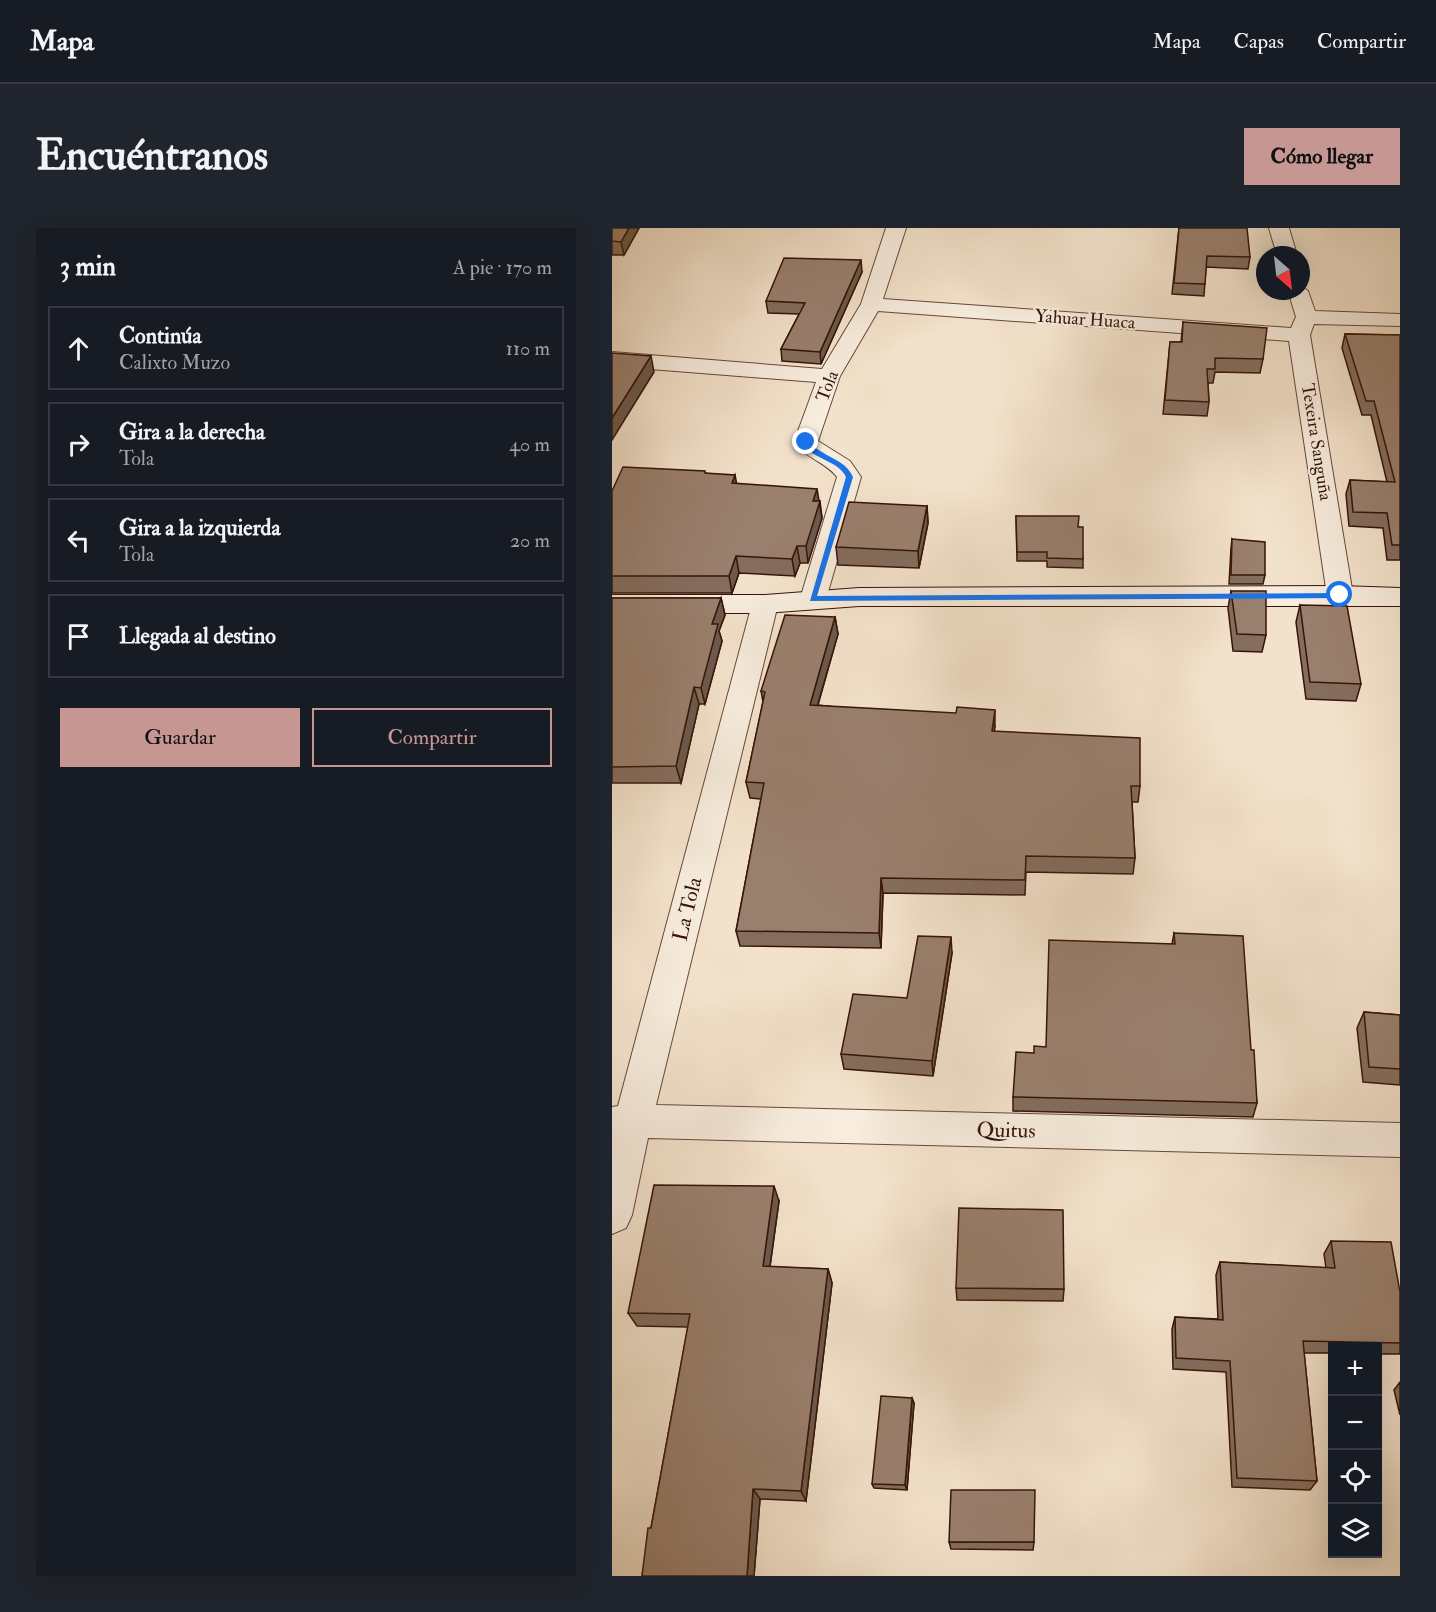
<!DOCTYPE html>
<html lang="es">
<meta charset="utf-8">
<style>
body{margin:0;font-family:"IM FELL Double Pica",serif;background:#20242c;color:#f1f3f6}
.controls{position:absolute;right:18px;bottom:18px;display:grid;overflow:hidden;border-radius:0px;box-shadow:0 6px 24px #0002}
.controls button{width:54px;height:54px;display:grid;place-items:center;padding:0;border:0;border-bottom:2px solid #363941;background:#171b24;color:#f1f3f6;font:30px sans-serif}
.compass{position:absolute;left:644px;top:18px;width:54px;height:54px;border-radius:50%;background:#171b24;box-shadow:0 6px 24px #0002;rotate:152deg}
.stop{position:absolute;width:18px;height:18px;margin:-14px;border:4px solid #1a73e8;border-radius:50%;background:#fff}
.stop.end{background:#1a73e8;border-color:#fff;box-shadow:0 2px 6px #0008}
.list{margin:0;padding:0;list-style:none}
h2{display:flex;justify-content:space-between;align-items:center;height:78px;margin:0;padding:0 24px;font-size:26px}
h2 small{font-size:20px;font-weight:400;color:#9ea1a6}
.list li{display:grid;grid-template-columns:39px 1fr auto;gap:18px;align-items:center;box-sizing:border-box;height:84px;margin:0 12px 12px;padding:0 12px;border:2px solid #363941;border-radius:0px}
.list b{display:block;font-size:22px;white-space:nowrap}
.list p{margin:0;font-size:20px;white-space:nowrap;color:#9ea1a6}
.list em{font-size:20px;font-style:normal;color:#9ea1a6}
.actions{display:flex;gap:12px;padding:18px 24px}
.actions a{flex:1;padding:14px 0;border:2px solid #c59692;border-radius:0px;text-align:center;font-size:21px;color:#c59692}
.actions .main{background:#c59692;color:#111}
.icon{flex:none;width:33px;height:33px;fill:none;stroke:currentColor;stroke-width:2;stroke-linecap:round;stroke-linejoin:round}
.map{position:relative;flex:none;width:788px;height:1348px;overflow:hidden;border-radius:0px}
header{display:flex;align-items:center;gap:36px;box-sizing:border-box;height:84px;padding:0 30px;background:#171b24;border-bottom:2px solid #363941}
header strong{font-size:28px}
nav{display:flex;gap:33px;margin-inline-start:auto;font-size:21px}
.intro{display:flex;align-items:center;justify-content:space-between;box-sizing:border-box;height:144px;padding:0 36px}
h1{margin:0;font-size:42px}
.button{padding:15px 27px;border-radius:0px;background:#c59692;color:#111;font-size:21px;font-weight:700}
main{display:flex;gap:36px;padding:0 36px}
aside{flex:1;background:#171b24;border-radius:0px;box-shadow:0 6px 24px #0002}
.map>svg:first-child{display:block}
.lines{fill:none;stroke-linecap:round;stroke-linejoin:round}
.street-casing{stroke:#664839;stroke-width:2}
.secondary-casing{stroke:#371408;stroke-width:2}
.street{fill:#f7ecdd;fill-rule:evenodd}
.secondary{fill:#f7ecdd;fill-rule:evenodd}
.wall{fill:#846d5e;stroke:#371408;stroke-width:1.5}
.shaded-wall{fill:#6b594c;stroke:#371408;stroke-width:1.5}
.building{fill:#997f6d;stroke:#371408;stroke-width:1.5}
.route{fill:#1a73e8}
.labels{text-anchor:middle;stroke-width:4.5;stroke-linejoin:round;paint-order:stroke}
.far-street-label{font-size:18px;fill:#371408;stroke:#f7ecdd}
.street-label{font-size:21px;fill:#371408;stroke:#f7ecdd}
</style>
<header>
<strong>Mapa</strong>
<nav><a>Mapa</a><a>Capas</a><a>Compartir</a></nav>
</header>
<div class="intro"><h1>Encuéntranos</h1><a class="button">Cómo llegar</a></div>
<main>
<aside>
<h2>3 min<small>A pie · 170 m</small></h2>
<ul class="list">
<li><svg class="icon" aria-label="ahead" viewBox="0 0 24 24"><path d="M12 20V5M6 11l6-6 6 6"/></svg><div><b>Continúa</b><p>Calixto Muzo</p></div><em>110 m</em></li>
<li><svg class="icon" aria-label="right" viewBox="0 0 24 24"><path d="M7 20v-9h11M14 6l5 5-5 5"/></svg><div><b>Gira a la derecha</b><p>Tola</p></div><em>40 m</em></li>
<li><svg class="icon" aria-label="left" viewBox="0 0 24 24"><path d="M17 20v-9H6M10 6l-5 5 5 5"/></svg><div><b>Gira a la izquierda</b><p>Tola</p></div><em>20 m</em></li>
<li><svg class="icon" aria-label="arrive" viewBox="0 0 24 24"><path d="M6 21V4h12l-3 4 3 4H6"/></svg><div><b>Llegada al destino</b></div></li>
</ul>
<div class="actions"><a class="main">Guardar</a><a>Compartir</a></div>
</aside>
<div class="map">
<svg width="788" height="1348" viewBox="0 0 788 1348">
<rect width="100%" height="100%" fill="#f3e2cb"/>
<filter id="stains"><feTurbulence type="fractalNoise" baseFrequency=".00333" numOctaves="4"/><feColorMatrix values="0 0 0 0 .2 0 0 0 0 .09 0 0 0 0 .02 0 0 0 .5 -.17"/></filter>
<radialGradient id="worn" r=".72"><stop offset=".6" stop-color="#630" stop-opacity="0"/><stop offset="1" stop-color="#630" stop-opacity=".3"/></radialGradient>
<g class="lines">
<g class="street-casing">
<path id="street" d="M 274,0 L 294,0 L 271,71 L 679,100 L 684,89 L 676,63 L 689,63 L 689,58 L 696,63 L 703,83 L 788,86 L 788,98 L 702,96 L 698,107 L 741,367 L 737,373 L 728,376 L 719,373 L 715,367 L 677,113 L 266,83 L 228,148 L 206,213 L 238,233 L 249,249 L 214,371 L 210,377 L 201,380 L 192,377 L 188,371 L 225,249 C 214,234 193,230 182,214 L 204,154 L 0,138 L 0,124 L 210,141 L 249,76 Z
M 657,0 L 677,0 L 685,27 L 665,27 Z
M 153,367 L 163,370 L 166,376 L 44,877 L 788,895 L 788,929 L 36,910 L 20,987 L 14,1000 L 0,1006 L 0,879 L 6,878 L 140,376 L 143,370 Z"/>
</g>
<g class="secondary-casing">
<path id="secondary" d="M 728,358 L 788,360 L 788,378 L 247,378 L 153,385 L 0,385 L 0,367 L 153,367 L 247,360 Z"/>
</g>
<use href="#street" class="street"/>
<use href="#secondary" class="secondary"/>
</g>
<path class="wall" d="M 0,0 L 27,0 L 12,27 L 0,27 Z
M 567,0 L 638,29 L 636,41 L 594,39 L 592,68 L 560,66 Z
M 250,44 L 209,136 L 170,133 L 169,121 L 187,86 L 156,85 L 154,73 Z
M 571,94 L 651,131 L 648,145 L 603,144 L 601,155 L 596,155 L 597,174 L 595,188 L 551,186 L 558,114 L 569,114 Z
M 733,106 L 788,107 L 788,332 L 775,332 L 771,300 L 737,298 L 734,266 L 738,252 L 775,254 L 759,187 L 750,187 L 730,120 Z
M 94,245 L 125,256 L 208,273 L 210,290 L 196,335 L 188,335 L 183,348 L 127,345 L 120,365 L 0,365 L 0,263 Z
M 315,278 L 316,295 L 307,340 L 226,337 L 224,319 Z
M 404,288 L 467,299 L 471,331 L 471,340 L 435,339 L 435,333 L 405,333 Z
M 620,311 L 653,347 L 651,356 L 617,356 L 619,320 Z
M 619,363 L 654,407 L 650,424 L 621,423 L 616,380 Z
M 0,370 L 109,370 L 113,387 L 107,403 L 110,413 L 93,476 L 87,476 L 69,555 L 0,555 Z
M 688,377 L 749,456 L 744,473 L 694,471 L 684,394 Z
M 223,389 L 226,406 L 206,477 L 383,498 L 382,503 L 528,558 L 526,574 L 520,574 L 523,630 L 521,646 L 414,644 L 413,667 L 271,665 L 269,720 L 128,718 L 124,703 L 149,571 L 138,570 L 134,554 L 151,474 L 149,463 Z
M 562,705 L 639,822 L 645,875 L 641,889 L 401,883 L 401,869 L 422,825 L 433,819 L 560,716 Z
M 340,725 L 321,848 L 232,841 L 229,826 L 295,770 Z
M 752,784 L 788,787 L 788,857 L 751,854 L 745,800 Z
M 167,973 L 158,1039 L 216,1041 L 220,1055 L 194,1273 L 148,1271 L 142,1348 L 30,1348 L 76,1099 L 25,1098 L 16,1085 Z
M 719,1013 L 788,1064 L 788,1126 L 765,1126 L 765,1119 L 720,1119 L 720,1125 L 692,1125 L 705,1253 L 698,1262 L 620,1259 L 614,1144 L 561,1141 L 560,1101 L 563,1089 L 606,1091 L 604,1047 L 608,1034 L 714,1040 L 712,1026 Z
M 344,1060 L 452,1061 L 451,1073 L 345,1072 Z
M 788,1154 L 788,1187 L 782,1162 Z
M 300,1170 L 302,1175 L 295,1262 L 262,1260 L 260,1256 Z
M 337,1314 L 422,1314 L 421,1322 L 339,1321 Z"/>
<path class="shaded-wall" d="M 17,0 L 27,0 L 12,27 L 9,14 Z
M 249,32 L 250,44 L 209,136 L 208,124 Z
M 39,128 L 42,144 L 0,212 L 0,190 Z
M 123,247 L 126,263 L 120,255 Z
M 205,261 L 210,290 L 196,335 L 194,318 L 201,273 Z
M 315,278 L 316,295 L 307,340 L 306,323 Z
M 185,318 L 188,335 L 183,348 L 180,331 Z
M 124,328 L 127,345 L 120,365 L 117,348 Z
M 109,370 L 113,387 L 107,403 L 110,413 L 93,476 L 89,460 L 100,396 Z
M 223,389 L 226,406 L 201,493 L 198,477 Z
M 82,459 L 87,476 L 69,555 L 64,538 Z
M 383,482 L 383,498 L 380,519 L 380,503 Z
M 269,650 L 271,665 L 269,720 L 267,705 Z
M 339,709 L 340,725 L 321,848 L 320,833 Z
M 162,958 L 167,973 L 156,1052 L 151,1038 Z
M 216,1041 L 220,1055 L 194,1273 L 189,1263 Z
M 300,1170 L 302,1175 L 295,1262 L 293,1257 Z
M 141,1261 L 148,1271 L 142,1348 L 135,1348 Z"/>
<path class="building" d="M 0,0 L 17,0 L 9,14 L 0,13 Z
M 567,0 L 635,0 L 638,29 L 595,28 L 593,56 L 562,55 Z
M 172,30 L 249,32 L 208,124 L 169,121 L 193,75 L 154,73 Z
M 571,94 L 655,100 L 651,131 L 603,130 L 603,141 L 595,141 L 597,174 L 553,172 L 558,114 L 570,114 Z
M 733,106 L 788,107 L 788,317 L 780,317 L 775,285 L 741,284 L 738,252 L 783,254 L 762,173 L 754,173 Z
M 0,125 L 39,128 L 0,190 Z
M 11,239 L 93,243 L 93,245 L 123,247 L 120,255 L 205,261 L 201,273 L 208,273 L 194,318 L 185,318 L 180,331 L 124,328 L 117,348 L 0,348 L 0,263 Z
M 237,274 L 315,278 L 306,323 L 224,319 Z
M 404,288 L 467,288 L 466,299 L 471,299 L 471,331 L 435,330 L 435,324 L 405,324 Z
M 620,311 L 653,314 L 653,347 L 619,347 Z
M 619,363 L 654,363 L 654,407 L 625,406 Z
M 0,370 L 109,370 L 100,396 L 106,396 L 89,460 L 82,459 L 64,538 L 0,539 Z
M 688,377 L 735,378 L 749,456 L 698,454 Z
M 173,387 L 223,389 L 198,477 L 344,485 L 345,479 L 383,482 L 380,503 L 528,510 L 528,558 L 519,558 L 523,630 L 414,628 L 413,652 L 269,650 L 267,705 L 124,703 L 152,555 L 134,554 L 153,464 L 149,463 Z
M 562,705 L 631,708 L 639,822 L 642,822 L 645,875 L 401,869 L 404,824 L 422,825 L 422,818 L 434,819 L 437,712 L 563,716 Z
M 306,708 L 339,709 L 320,833 L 229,826 L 241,766 L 295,770 Z
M 752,784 L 788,787 L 788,841 L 757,839 Z
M 42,957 L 162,958 L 151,1038 L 216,1041 L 189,1263 L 141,1261 L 135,1348 L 30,1348 L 36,1300 L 39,1300 L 78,1086 L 16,1085 Z
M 347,980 L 451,982 L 452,1061 L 344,1060 Z
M 719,1013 L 779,1014 L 788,1064 L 788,1115 L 691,1113 L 705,1253 L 625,1250 L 618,1133 L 564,1130 L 563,1089 L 611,1092 L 608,1034 L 723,1040 Z
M 269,1168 L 300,1170 L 293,1257 L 260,1256 Z
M 339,1262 L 423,1262 L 422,1314 L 337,1314 Z"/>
<path class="route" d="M 192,213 L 197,213 C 209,229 233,230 241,249 L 205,368 L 728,365 L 732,367 L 728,370 L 198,373 L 234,249 C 226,231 195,231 192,213 Z"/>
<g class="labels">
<g class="far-street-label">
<text transform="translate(473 91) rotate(4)" y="6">Yahuar Huaca</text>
<text transform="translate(215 158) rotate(-68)" y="6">Tola</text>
<text transform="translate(705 214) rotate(81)" y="6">Texeira Sanguña</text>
</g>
<g class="street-label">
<text transform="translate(75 681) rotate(-76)" y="7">La Tola</text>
<text transform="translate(394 902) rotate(1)" y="7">Quitus</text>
</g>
</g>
<rect width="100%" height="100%" filter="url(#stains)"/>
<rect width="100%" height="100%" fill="url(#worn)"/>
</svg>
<div class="controls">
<button>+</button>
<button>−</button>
<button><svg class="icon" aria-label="locate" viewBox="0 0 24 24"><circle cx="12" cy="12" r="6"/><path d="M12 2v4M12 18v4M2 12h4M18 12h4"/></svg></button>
<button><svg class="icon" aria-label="layers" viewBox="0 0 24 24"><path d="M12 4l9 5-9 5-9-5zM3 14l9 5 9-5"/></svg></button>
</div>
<svg class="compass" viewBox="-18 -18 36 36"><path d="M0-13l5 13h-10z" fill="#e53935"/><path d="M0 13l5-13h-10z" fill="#9ea1a6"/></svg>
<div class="stop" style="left:728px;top:367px"></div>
<div class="stop end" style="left:194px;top:214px"></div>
</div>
</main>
